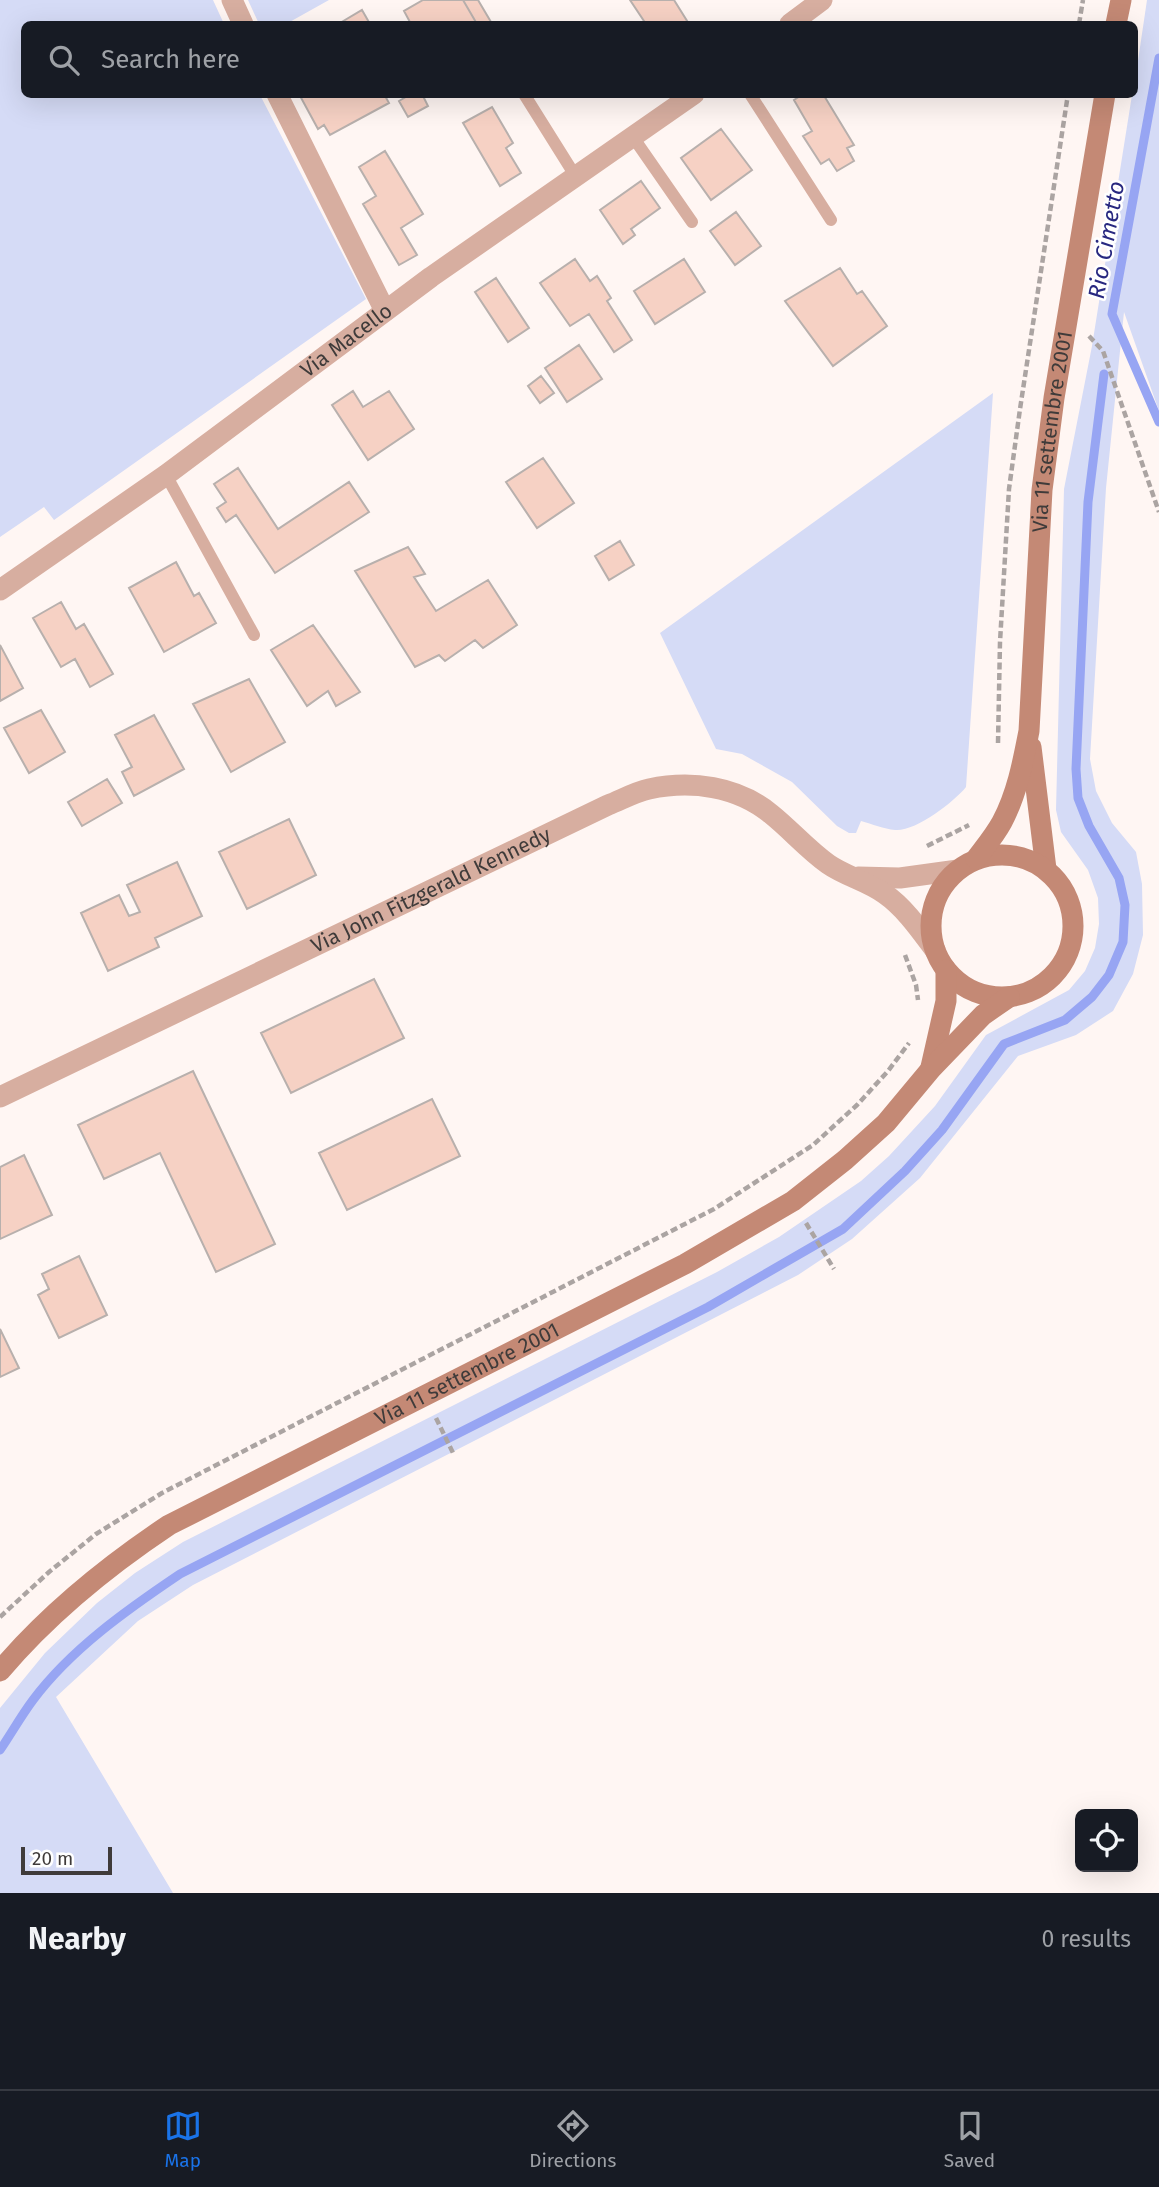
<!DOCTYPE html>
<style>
body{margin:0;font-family:"Fira Sans",sans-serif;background:#20242c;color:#f1f3f6}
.controls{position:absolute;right:21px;bottom:21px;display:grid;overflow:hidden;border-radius:10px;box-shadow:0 7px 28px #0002}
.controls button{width:63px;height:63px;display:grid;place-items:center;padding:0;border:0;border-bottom:2px solid #363941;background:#171b24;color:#f1f3f6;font:35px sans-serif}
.scale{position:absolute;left:21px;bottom:18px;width:91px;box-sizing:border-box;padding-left:7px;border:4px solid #3f3b3a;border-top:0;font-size:19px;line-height:24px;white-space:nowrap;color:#3f3b3a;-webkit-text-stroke:5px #fff;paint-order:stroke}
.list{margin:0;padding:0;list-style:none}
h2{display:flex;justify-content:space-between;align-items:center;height:91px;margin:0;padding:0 28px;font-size:30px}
h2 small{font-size:23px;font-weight:400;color:#9ea1a6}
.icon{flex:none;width:38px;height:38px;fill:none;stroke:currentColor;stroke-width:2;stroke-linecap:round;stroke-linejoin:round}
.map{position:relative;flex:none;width:1159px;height:1893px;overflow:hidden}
.search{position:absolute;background:#171b24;box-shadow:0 7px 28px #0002;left:21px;right:21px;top:21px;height:77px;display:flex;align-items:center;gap:18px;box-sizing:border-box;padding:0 24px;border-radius:10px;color:#9ea1a6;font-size:26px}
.sheet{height:196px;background:#171b24}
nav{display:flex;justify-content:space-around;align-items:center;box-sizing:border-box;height:98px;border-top:2px solid #363941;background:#171b24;font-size:19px;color:#9ea1a6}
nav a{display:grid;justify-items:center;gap:4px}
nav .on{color:#1a73e8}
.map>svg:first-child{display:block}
.green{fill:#d5dbf6}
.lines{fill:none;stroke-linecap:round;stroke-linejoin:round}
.stream{stroke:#97a5f3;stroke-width:9}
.building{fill:#f6d1c4;stroke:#b8b0ad;stroke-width:2}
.path{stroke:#aba4a2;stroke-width:4.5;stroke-dasharray:7 3.5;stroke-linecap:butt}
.lane{stroke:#d7aea0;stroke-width:12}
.street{stroke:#d7aea0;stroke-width:21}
.secondary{stroke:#c48975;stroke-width:21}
.labels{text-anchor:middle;stroke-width:5;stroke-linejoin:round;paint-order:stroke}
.street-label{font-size:21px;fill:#3f3b3a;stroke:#fff}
.water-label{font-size:23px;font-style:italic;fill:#282880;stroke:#fff}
</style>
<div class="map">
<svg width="1159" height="1893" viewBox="0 0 1159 1893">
<rect width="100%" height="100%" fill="#fff6f3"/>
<path class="green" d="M 0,0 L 213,0 L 224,24 L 24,24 L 24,94 L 260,95 L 366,299 L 54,520 L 44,507 L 0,537 Z
M 248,0 L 329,0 L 286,24 L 259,24 Z
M 1147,0 L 1159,0 L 1159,411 L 1124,312 L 1106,488 L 1090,759 L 1096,791 L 1112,823 L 1136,852 L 1142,884 L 1143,935 L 1133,974 L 1113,1011 L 1076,1035 L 1018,1056 L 920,1178 L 852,1239 L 798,1275 L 193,1585 L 138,1621 L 56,1697 L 173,1893 L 0,1893 L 0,1708 L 45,1653 L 97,1603 L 135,1573 L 183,1542 L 717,1272 L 779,1237 L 861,1181 L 889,1156 L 935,1106 L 986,1035 L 1069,990 L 1085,971 L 1095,948 L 1099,924 L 1098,898 L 1088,870 L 1061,832 L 1056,810 L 1064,489 L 1092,346 L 1132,95 L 1134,94 L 1135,81 Z
M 993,393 L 966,787 C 954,802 915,832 895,830 C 884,829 872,824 861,821 L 856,833 L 849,833 L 837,826 L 792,782 L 742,754 L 716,749 L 660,633 Z"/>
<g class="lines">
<path class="stream" d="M 1159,58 L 1112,314 L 1159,422
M 0,1750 C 11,1734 21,1716 33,1700 C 71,1649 128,1609 180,1574 L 708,1307 L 843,1229 L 905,1171 L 942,1130 L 1004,1044 L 1065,1020 L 1092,997 L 1109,975 L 1123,942 L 1125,905 L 1119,878 L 1089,826 L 1078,798 L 1076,769 L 1088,502 L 1104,374"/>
</g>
<path class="building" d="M 423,0 L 463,0 L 477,24 L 411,24 L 404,11 Z
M 463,0 L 478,0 L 491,22 L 486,24 L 477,24 Z
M 630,0 L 674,0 L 689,24 L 646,24 Z
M 362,10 L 370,24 L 340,24 L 340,23 Z
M 299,94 L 384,94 L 389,103 L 330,135 L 324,125 L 318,129 Z
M 411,94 L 422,94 L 428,106 L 408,117 L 399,101 Z
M 803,94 L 823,94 L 854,145 L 847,148 L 854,161 L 837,171 L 829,159 L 821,164 L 803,136 L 812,131 L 794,100 Z
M 492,107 L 513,143 L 506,148 L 521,173 L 500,186 L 463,123 Z
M 721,129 L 752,170 L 711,200 L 681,158 Z
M 385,151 L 423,214 L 401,228 L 417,255 L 399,265 L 363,204 L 376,196 L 359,167 Z
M 641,181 L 660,208 L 631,229 L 635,235 L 623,244 L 600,210 Z
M 736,212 L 761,246 L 735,265 L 710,231 Z
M 575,259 L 590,281 L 597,276 L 611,298 L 607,301 L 632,340 L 614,352 L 589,314 L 570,326 L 540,283 Z
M 684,259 L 705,292 L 655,324 L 634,291 Z
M 840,268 L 857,294 L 862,291 L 887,326 L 833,366 L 785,301 Z
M 496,278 L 529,328 L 508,342 L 475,292 Z
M 579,345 L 602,379 L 567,402 L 545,368 Z
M 541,376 L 554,393 L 540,403 L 528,386 Z
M 353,391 L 363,407 L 389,391 L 414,429 L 368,460 L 332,405 Z
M 543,458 L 574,503 L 537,528 L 506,482 Z
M 238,468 L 278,529 L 349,482 L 369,512 L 275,573 L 236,515 L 226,522 L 217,508 L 226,502 L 214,484 Z
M 620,541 L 634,565 L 609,580 L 595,556 Z
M 408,547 L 425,574 L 414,577 L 436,611 L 488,580 L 517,625 L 483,648 L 475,640 L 445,661 L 439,655 L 415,667 L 355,571 Z
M 176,562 L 194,596 L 199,593 L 216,623 L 164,652 L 129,588 Z
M 61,602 L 76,629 L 84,624 L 113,674 L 90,687 L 75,659 L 61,667 L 33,618 Z
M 313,625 L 360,692 L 336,706 L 328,691 L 307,706 L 271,650 Z
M 0,645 L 23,688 L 0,701 Z
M 249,679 L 285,742 L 231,772 L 193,704 Z
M 41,710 L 65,752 L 29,773 L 4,728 Z
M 154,715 L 184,769 L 134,796 L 122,772 L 132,767 L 115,735 Z
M 107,779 L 122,803 L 82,826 L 68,802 Z
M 289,819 L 316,875 L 247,909 L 219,852 Z
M 177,862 L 202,916 L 155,938 L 159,947 L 108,971 L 81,913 L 119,895 L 129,916 L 140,912 L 127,885 Z
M 374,979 L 404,1038 L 291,1093 L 261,1033 Z
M 193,1071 L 275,1244 L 216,1272 L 160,1153 L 104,1179 L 78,1125 Z
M 432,1099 L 460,1156 L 347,1210 L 319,1153 Z
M 24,1155 L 52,1215 L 0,1239 L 0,1167 Z
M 79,1256 L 107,1315 L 59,1338 L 38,1295 L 49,1289 L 42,1274 Z
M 0,1329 L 19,1368 L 0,1377 Z"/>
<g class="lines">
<path class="path" d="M 1079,24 L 1083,0
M 1089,336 L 1103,351 L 1159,512
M 998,743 L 1000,642 L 1009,489 L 1020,409 L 1068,94
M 927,846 L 969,825
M 905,955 L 916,985 L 918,1000
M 806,1223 L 834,1269
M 436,1418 L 454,1455
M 0,1617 L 49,1572 L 96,1534 L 162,1493 L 714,1209 L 813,1145 L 857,1105 L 888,1071 L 909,1043"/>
<path class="lane" d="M 524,94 L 576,177
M 750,94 L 831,220
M 633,137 L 692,222
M 166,475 L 254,635"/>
<g class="street">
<path d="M 232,0 L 243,24"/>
<path d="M 790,24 L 822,0"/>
<path d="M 277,94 L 385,311"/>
<path id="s1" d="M 0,590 L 166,475 L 431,277 L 694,94"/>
<path d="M 858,877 L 900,878 L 958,870"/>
<path id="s2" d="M 0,1097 L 608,805 C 621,800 635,792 649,789 C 691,780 737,786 771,814 C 791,830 807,849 828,864 C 845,876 867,881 885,894 C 905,908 920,930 935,950"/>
</g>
<g class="secondary">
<path d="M 1116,24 L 1121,0"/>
<path d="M 1031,747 L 1046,869"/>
<circle cx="1002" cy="926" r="71"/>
<path id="s3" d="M 976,859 C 985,847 995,835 1002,822 C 1017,794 1023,762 1029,731 L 1042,490 L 1054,398 L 1105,94"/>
<path d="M 931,1067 L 946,1001 L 946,970"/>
<path id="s4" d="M 0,1671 C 49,1613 106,1567 169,1525 L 685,1264 L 793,1201 L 845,1160 L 886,1123 L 931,1069 L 983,1015 L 1009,997"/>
</g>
</g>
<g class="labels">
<g class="street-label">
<text dy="7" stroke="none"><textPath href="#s1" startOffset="427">Via Macello</textPath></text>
<text dy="7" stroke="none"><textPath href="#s3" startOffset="441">Via 11 settembre 2001</textPath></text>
<text dy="7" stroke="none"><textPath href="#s2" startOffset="478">Via John Fitzgerald Kennedy</textPath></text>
<text dy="7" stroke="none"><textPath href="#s4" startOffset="558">Via 11 settembre 2001</textPath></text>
</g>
<g class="water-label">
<text transform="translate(1106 240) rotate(-80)" y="8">Rio Cimetto</text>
</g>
</g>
</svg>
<div class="controls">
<button><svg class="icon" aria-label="locate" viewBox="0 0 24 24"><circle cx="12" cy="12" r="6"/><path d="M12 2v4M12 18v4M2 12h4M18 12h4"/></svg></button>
</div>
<div class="scale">20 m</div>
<div class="search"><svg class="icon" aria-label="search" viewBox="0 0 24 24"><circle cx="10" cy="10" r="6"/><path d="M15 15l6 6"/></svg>Search here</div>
</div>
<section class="sheet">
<h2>Nearby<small>0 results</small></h2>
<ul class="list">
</ul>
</section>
<nav>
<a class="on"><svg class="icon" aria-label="map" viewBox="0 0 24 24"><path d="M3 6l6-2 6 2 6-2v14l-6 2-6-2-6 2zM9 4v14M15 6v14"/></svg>Map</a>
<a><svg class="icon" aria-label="directions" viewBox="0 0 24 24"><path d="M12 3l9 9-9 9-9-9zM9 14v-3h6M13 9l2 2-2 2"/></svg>Directions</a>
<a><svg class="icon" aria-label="saved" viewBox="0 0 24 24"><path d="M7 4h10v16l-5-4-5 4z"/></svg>Saved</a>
</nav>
